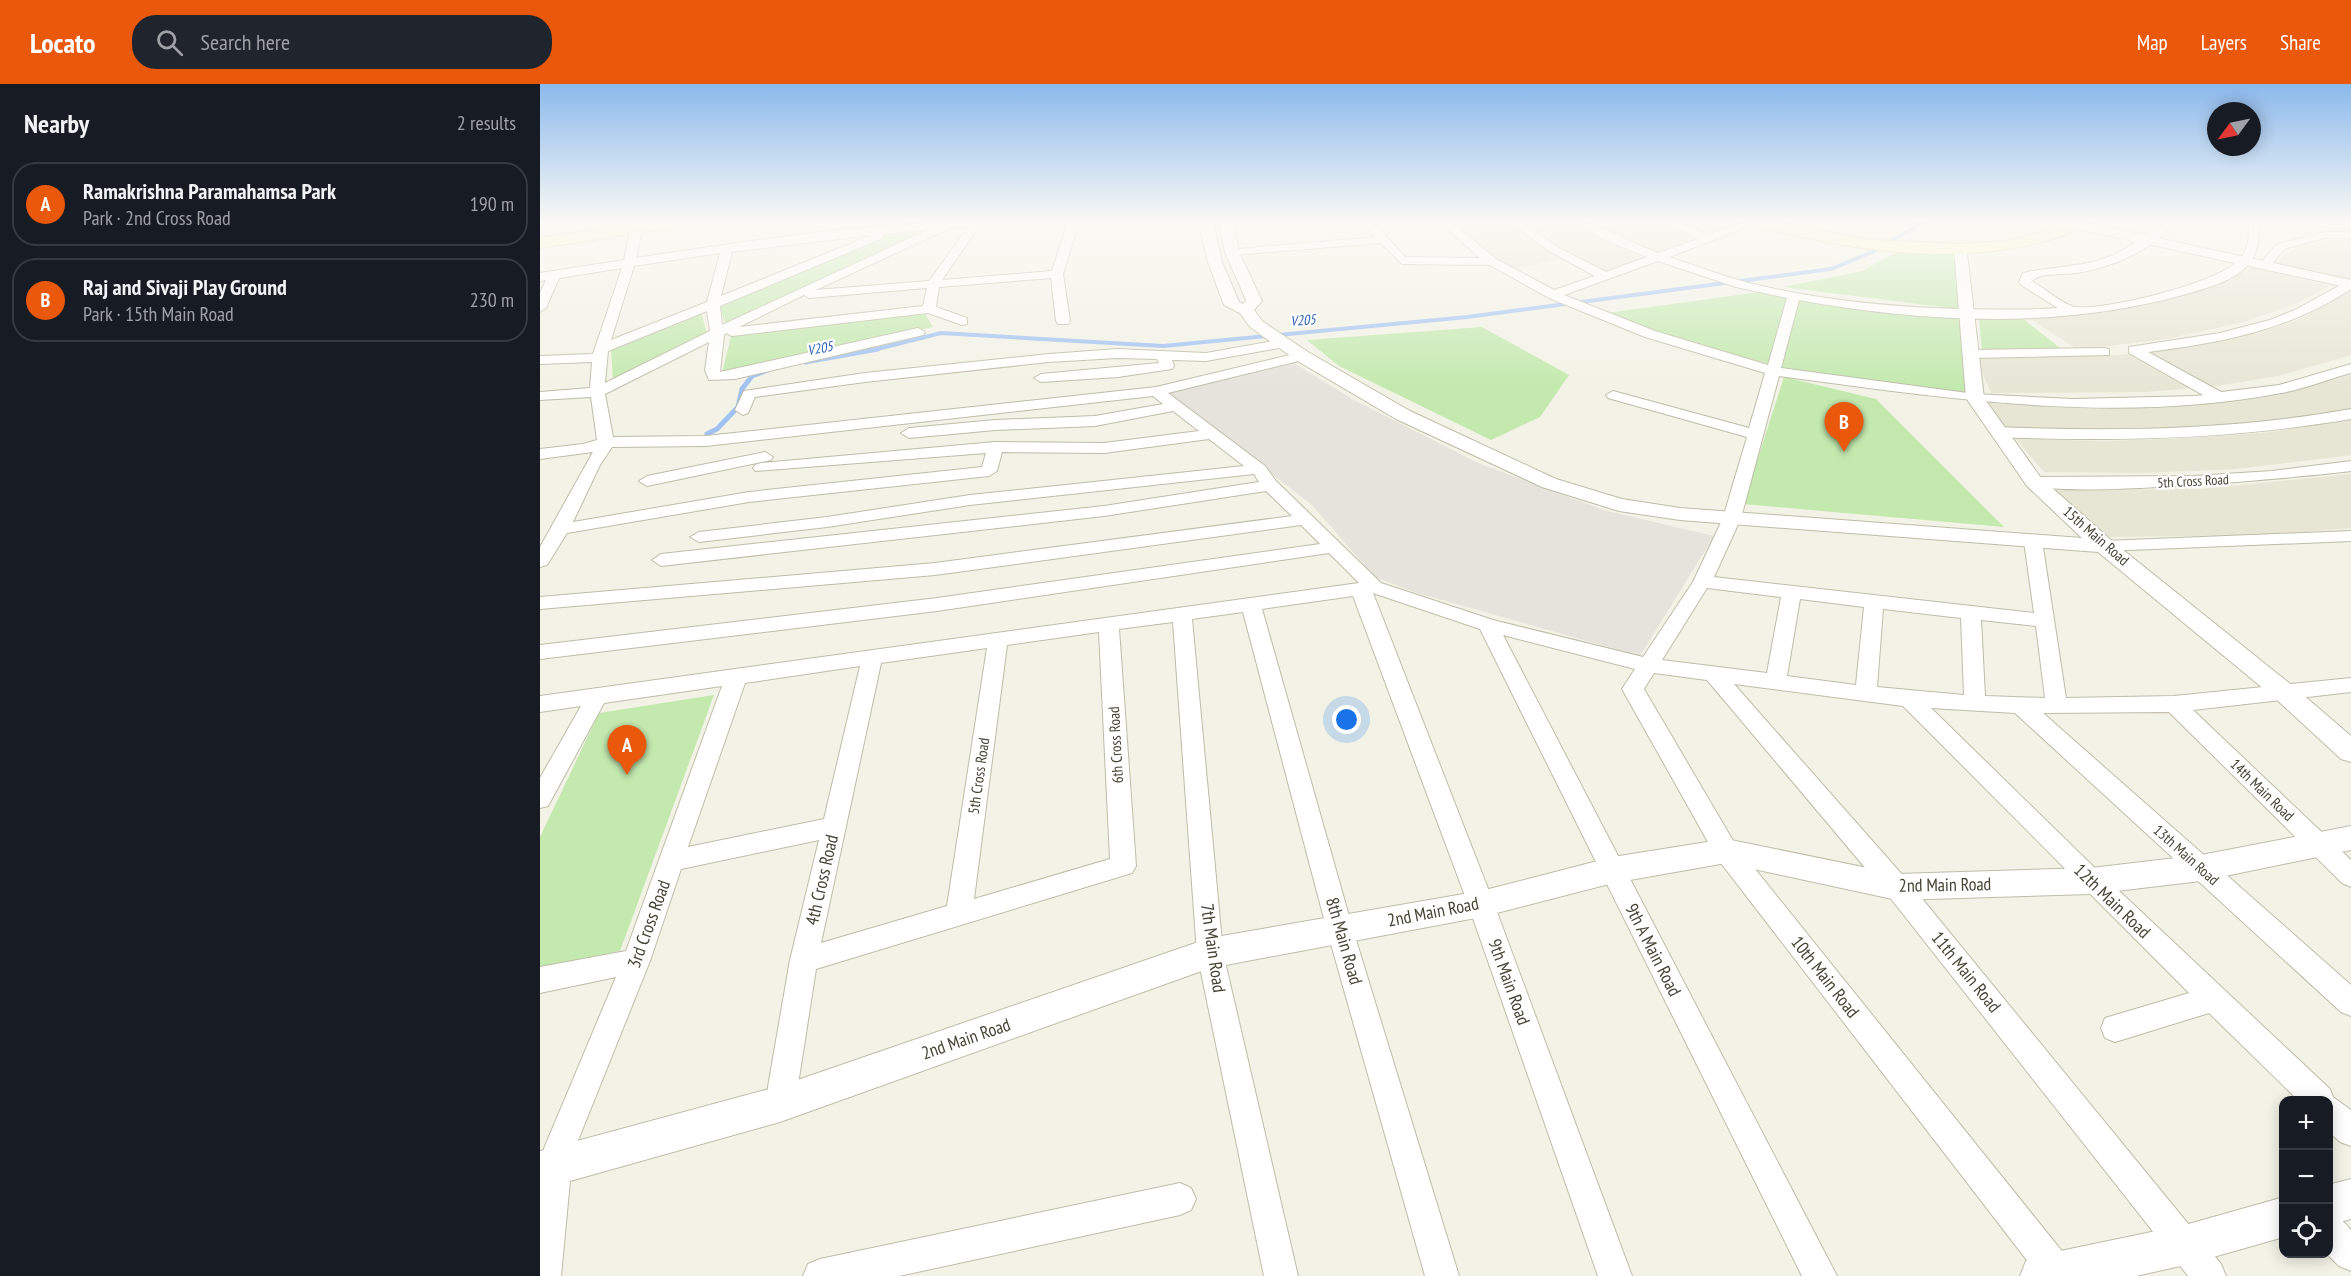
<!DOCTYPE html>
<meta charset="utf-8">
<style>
body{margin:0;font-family:"PT Sans Narrow",sans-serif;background:#20242c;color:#f1f3f6}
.controls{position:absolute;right:18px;bottom:18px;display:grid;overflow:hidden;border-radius:12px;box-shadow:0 3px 15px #0003}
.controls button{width:54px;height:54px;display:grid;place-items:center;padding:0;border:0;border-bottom:2px solid #363941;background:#171b24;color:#f1f3f6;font:30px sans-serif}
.compass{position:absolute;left:1667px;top:18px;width:54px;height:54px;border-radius:50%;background:#171b24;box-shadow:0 3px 15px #0003;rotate:237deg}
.you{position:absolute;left:807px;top:636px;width:21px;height:21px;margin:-15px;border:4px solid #fff;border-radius:50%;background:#1a73e8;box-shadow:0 0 0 9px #1a73e833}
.badge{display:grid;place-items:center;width:39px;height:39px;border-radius:50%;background:#ea580c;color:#fff;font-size:20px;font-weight:700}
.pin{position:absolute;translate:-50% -50px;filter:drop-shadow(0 2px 3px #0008)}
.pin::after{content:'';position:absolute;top:32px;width:21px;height:18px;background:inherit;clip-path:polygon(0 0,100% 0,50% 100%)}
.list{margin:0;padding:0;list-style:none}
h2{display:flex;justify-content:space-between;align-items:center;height:78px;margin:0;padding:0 24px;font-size:26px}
h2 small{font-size:20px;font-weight:400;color:#9ea1a6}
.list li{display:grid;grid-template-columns:39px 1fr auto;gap:18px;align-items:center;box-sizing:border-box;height:84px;margin:0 12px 12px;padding:0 12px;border:2px solid #363941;border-radius:24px}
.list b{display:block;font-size:22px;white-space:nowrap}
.list p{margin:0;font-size:20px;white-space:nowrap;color:#9ea1a6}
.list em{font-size:20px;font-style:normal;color:#9ea1a6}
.icon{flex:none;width:33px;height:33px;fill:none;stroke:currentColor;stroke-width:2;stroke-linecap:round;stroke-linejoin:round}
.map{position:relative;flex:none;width:1811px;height:1192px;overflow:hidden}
header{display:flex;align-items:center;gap:36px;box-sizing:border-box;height:84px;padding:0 30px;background:#ea580c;color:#fff}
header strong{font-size:28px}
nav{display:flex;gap:33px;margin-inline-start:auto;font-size:21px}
.search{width:420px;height:54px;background:#20242c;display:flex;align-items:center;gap:15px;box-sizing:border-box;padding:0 21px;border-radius:24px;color:#9ea1a6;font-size:22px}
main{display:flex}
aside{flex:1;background:#171b24}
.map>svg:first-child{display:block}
.residential{fill:#e7e5d4}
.industrial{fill:#e5e3db}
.green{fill:#c3e9ae}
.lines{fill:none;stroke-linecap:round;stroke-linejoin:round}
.stream-far1{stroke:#a1c1f2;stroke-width:4}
.stream{stroke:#a1c1f2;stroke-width:5}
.minor-casing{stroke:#bfbca8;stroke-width:2}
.tertiary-casing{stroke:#bfbca8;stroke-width:2}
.secondary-casing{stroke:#d5d095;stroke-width:2}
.minor{fill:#fff;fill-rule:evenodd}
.tertiary{fill:#fff;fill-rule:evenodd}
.secondary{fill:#fffcc4;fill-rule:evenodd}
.labels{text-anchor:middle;stroke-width:4.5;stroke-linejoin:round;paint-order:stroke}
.far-water-label{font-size:14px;font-style:italic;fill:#2c60b4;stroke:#fff}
.far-street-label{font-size:14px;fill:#464335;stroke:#fff}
.street-label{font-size:15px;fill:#464335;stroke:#fff}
.near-street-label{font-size:18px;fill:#464335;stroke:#fff}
</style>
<header>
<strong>Locato</strong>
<div class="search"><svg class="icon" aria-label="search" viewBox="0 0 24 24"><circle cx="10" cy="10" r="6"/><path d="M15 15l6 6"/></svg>Search here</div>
<nav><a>Map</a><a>Layers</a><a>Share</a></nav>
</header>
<main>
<aside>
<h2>Nearby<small>2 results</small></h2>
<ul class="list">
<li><span class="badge">A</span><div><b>Ramakrishna Paramahamsa Park</b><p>Park · 2nd Cross Road</p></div><em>190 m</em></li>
<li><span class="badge">B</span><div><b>Raj and Sivaji Play Ground</b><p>Park · 15th Main Road</p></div><em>230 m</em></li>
</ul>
</aside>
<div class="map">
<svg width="1811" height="1192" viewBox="0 0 1811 1192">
<rect width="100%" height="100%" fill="#f3f2e6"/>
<path class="residential" d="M 914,138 L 969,138 L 1023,174 L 975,185 L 941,162 Z
M 980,138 L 1033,138 L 1070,160 L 1106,175 L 1065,189 L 1028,171 Z
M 1056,138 L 1123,138 L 1163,155 L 1118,169 Z
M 1136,138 L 1204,138 L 1166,151 Z
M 1811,154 L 1811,194 L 1806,197 L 1731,180 L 1761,161 Z
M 1713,183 L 1789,202 L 1760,218 L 1701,239 L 1626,255 L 1568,262 L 1537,265 L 1489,234 L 1570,227 L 1617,219 L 1673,203 Z
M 1811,204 L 1811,271 L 1738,292 L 1676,302 L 1606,308 L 1451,309 L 1436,274 L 1580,271 L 1672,259 L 1720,248 L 1760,235 L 1791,219 Z
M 1811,291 L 1811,325 L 1764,334 L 1645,346 L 1465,345 L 1448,317 L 1533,321 L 1753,305 Z
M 1811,334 L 1811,371 L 1696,385 L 1602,389 L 1504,388 L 1476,355 L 1566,357 L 1652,354 L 1732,348 Z
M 1811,390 L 1811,444 L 1728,451 L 1567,453 L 1515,406 L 1661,405 Z"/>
<path class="industrial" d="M 754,279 L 812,315 L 938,379 L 1063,426 L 1174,452 L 1100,572 L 874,508 L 835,493 L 772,421 L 625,308 Z"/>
<path class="green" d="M 392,144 L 186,242 L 179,220 L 355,146 Z
M 1362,165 L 1415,170 L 1426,226 L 1243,203 L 1322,187 Z
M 1219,208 L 1247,213 L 1230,280 L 1117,249 L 1067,229 Z
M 1259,214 L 1430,229 L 1430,312 L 1239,285 Z
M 161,227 L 167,251 L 73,296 L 71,264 Z
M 384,228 L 393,243 L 182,289 L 191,252 Z
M 1477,230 L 1524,267 L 1442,267 L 1439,233 Z
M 942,243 L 1029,291 L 1000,333 L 951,356 L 799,282 L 767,256 Z
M 1244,293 L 1336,315 L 1464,443 L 1203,420 Z
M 174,611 L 80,867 L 0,883 L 0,753 L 59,629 Z"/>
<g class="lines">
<path class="stream-far1" d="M 333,266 L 401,249 L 623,262 L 927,233 L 1291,185 L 1330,169 L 1384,138"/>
<path class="stream" d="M 265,278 L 338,265
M 167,350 L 177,345 L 198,323 L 202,305 L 212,292 L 228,286"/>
<g class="minor-casing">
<path id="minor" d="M 99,138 L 103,141 L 96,174 C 210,157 326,138 442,138 L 402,196 L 512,187 L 528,138 L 539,138 L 523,190 L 530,237 L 528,240 L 518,240 L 516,237 L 511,194 L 399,203 L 396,223 L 427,234 L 427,240 L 422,241 L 388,229 L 192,252 L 186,249 L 184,251 L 180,288 L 378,244 L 385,248 L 383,251 L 195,295 L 169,296 L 165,286 L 169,258 L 65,310 L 73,353 L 166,352 L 616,303 L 762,268 L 769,272 L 767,275 L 628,309 L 725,382 L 736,397 L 841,499 L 953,536 L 1103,573 L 1153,498 L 1183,434 L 1207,353 L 1068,314 L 1066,311 L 1073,307 L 1209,344 L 1225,289 L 1105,253 L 1009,214 L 950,181 L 862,180 L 841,159 L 692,171 L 686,168 L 688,166 L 835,153 L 822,138 L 833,138 L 865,173 L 940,174 L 899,138 L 911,138 L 956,175 L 1014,206 L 1055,192 L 1009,167 L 970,138 L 983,138 L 1017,163 L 1066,188 L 1107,173 L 1064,156 L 1036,138 C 1057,138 1095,161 1118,169 L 1158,155 L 1123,138 L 1138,138 L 1169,151 L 1204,138 L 1220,138 L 1129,173 C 1160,183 1190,195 1222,202 C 1313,223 1408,227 1501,225 L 1518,224 L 1481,201 L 1479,198 L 1483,189 C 1513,182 1545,184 1575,170 C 1594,162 1617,138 1635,138 C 1611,167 1573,183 1537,189 C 1524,191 1500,188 1492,197 C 1502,203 1524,221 1535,223 C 1565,227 1683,198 1701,174 C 1709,164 1709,150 1709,138 L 1720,138 C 1719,155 1718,172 1705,184 C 1689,199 1663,205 1643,211 C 1519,245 1384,239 1259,216 L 1241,284 L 1435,310 L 1533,315 L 1656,312 L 1663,311 L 1589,269 L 1589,263 L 1680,249 L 1730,236 L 1757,225 L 1811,195 L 1811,205 C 1750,246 1680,259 1608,268 L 1681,308 L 1739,301 L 1811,280 L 1811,289 C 1788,295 1765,305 1741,309 C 1575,341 1405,314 1239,292 L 1201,434 L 1174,493 L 1494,529 L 1484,457 L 1493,452 L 1502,457 L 1526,614 L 1634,612 L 1811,594 L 1811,608 L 1653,626 L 1811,776 L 1811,803 L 1802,799 L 1629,628 L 1503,629 L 1811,901 L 1811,932 L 1801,928 L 1475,629 L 1391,624 L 1560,789 L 1790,1005 L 1793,1013 L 1811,1026 L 1811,1062 L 1800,1058 L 1788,1047 L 1788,1016 L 1758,1016 L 1669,929 L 1575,958 L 1565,954 L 1561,944 L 1565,934 L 1649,909 L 1363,622 L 1194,600 L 1366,795 L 1681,1180 L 1686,1192 L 1648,1192 L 1348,811 L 1167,596 L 1114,589 L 1104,605 L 1195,760 L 1529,1176 L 1534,1188 L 1532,1192 L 1499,1192 L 1177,774 L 1082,605 L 1095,585 L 963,551 L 1297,1192 L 1262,1192 L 940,545 L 833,509 L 954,820 L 1092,1192 L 1058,1192 L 928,820 L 813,512 L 722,525 L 813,846 L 919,1192 L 885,1192 L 787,846 L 703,528 L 652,535 L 683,869 L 758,1192 L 724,1192 L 657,869 L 633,538 L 579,545 L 596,782 L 592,789 L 276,885 L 255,1020 L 251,1031 L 240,1035 L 229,1031 L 225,1020 L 250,876 L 279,756 L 141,785 L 110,877 L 23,1094 L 12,1099 L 1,1094 L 0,1074 L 76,893 L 0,909 L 0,883 L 86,867 L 182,602 L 64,619 L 8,722 L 0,724 L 0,694 L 41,622 L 0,628 L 0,612 L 819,499 L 789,469 L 397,527 L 0,575 L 0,561 L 397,514 L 780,460 L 761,441 L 395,491 L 0,525 L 0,513 L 395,479 L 752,432 L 726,407 L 564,432 L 121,482 L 112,476 L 121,470 L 564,422 L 719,398 L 714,390 L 430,421 L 287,443 L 159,458 L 150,453 L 159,448 L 287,433 L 430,411 L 704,382 L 669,355 L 564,369 L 462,368 L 457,387 L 449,392 L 209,418 L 27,449 L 7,481 L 0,483 L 0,463 L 53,368 L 0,375 L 0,365 L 43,360 L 57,356 L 51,313 L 0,316 L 0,308 L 50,304 L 52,278 L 0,280 L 0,272 L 53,270 L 82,184 L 19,194 L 6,224 L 0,228 L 0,209 L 6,196 L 0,197 L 0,189 L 84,176 L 91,141 ZM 429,142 L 389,197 L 276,206 L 412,143 ZM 390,145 L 182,241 L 180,222 L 343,154 L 343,150 ZM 332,151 L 181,212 L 192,168 ZM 180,169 L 167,218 L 71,256 L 94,182 ZM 1118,177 L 1196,203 L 1247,214 L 1228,281 L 1115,247 L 1024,211 ZM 387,204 L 383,222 L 199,243 L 264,211 L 269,214 ZM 167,227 L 170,247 L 65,299 L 68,267 ZM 613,312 L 623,320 L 555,332 L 455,336 L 369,344 L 361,349 L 369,354 L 455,346 L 555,342 L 633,327 L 659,347 L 564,359 L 455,358 L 221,379 L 215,381 L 213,384 L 215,387 L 446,369 L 442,383 L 209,408 L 33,438 L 60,381 L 72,363 L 166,362 ZM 1167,504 L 1241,513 L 1227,589 L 1122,576 ZM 1260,515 L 1324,523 L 1316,601 L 1247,592 ZM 1343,525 L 1421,534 L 1424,611 L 1337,603 ZM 1441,536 L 1496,542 L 1505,614 L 1445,612 ZM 559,548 L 570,775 L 434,815 L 467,561 ZM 447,564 L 407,822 L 281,859 L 341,579 ZM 320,582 L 284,735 L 148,763 L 205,599 Z
M 1784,148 L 1811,148 L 1811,154 L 1784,154 L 1744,165 L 1728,185 L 1718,182 L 1736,161 Z
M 745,255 L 750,256 L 750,262 L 666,277 L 632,276 L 634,282 L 632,285 L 578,293 L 501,298 L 494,294 L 501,290 L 619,279 L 617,275 L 577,274 L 509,278 L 325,298 L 215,313 L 208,329 L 203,331 L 195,326 L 204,307 L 325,289 L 509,270 L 577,265 L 666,269 Z
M 1564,264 L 1569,265 L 1569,271 L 1431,274 L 1424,270 L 1431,266 Z
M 1811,325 L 1811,335 C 1694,355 1577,358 1458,353 L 1450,348 L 1458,343 C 1577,348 1694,346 1811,325 Z
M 225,368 L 233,373 L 231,376 L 107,402 L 99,397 L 107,392 Z
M 1811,377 L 1811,387 C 1773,392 1501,418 1486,398 L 1494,393 L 1653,392 L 1732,387 Z
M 1811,447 L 1811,457 L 1564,467 L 1555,462 L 1564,457 Z
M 640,1099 L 651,1104 L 656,1115 L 651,1126 L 640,1131 L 359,1192 L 263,1192 L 268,1180 L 280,1175 Z
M 1788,1130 L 1800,1134 L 1811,1146 L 1811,1187 L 1799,1182 L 1787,1170 Z"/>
</g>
<g class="tertiary-casing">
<path id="tertiary" d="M 659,138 L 673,138 L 682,178 L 699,218 L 703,220 L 706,216 L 685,168 L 679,138 L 693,138 L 699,168 L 722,217 L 714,226 L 722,237 L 768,268 L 870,327 L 1016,395 L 1082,415 L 1140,424 L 1542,454 L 1487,402 L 1426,314 L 1414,164 L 1421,160 L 1426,161 L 1444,314 L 1501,394 L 1572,457 L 1754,603 L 1811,652 L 1811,678 L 1801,675 L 1736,615 L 1558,468 L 1140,436 L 1079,427 L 1002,403 L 856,335 L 756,276 L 710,243 L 700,229 L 684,221 L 668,178 Z
M 1528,138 L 1544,138 L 1811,196 L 1811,204 L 1533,144 L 1528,143 Z
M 1811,742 L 1811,766 L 1661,797 L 1551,810 L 1357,816 L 1186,779 L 1073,799 L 941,833 L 670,884 L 240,1038 L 30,1097 L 21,1192 L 0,1192 L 0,1067 L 240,1002 L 670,854 L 941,807 L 1073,773 L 1186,755 L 1357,790 L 1551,784 L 1661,771 Z
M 1811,1095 L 1811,1135 L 1788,1141 L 1788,1101 Z
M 1744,1113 L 1744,1153 L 1645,1181 L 1596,1192 L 1480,1192 L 1486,1177 L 1501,1171 L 1645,1141 Z"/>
</g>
<g class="secondary-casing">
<path id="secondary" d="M 104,138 L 145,138 L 137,143 L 0,164 L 0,154 Z
M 1208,138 L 1236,138 L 1333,156 L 1423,160 L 1466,157 L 1498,149 L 1522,138 L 1543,138 C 1532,151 1508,157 1493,160 C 1399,182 1302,164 1210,141 Z"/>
</g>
<use href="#minor" class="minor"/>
<use href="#tertiary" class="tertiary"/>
<use href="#secondary" class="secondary"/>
</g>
<linearGradient id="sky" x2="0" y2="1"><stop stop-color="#8bb9ec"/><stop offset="0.45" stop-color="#faf9f4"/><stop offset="1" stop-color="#faf9f4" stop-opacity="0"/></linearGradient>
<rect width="1811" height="305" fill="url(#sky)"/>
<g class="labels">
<g class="far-water-label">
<text transform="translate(763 236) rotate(-5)" y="5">V205</text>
<text transform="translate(280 264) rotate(-10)" y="5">V205</text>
</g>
<g class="far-street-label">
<text transform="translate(1653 397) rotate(-3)" y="5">5th Cross Road</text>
</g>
<g class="street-label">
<text transform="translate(1556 452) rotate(41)" y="5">15th Main Road</text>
<text transform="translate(576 661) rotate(-93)" y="5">6th Cross Road</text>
<text transform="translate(439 692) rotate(-82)" y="5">5th Cross Road</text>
<text transform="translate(1722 706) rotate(44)" y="5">14th Main Road</text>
<text transform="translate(1646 771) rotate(42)" y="5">13th Main Road</text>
</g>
<g class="near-street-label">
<text transform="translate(282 796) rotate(-77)" y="6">4th Cross Road</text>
<text transform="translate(1405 801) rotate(-1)" y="6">2nd Main Road</text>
<text transform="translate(1572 817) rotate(44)" y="6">12th Main Road</text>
<text transform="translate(893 828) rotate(-11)" y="6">2nd Main Road</text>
<text transform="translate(109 840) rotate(-70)" y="6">3rd Cross Road</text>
<text transform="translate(804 857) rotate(74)" y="6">8th Main Road</text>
<text transform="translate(673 864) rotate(82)" y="6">7th Main Road</text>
<text transform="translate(1113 866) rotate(63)" y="6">9th A Main Road</text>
<text transform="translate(1426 888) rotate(51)" y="6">11th Main Road</text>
<text transform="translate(1285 893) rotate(52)" y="6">10th Main Road</text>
<text transform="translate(969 898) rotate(70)" y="6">9th Main Road</text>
<text transform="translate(426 955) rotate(-19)" y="6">2nd Main Road</text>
</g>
</g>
</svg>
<div class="controls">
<button>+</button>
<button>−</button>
<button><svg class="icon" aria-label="locate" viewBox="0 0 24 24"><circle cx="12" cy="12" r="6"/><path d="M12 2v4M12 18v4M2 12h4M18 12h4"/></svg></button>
</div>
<svg class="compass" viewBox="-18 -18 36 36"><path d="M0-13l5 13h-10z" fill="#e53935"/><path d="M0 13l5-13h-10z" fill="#9ea1a6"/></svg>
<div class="you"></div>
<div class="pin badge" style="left:87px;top:691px">A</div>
<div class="pin badge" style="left:1304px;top:368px">B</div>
</div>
</main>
